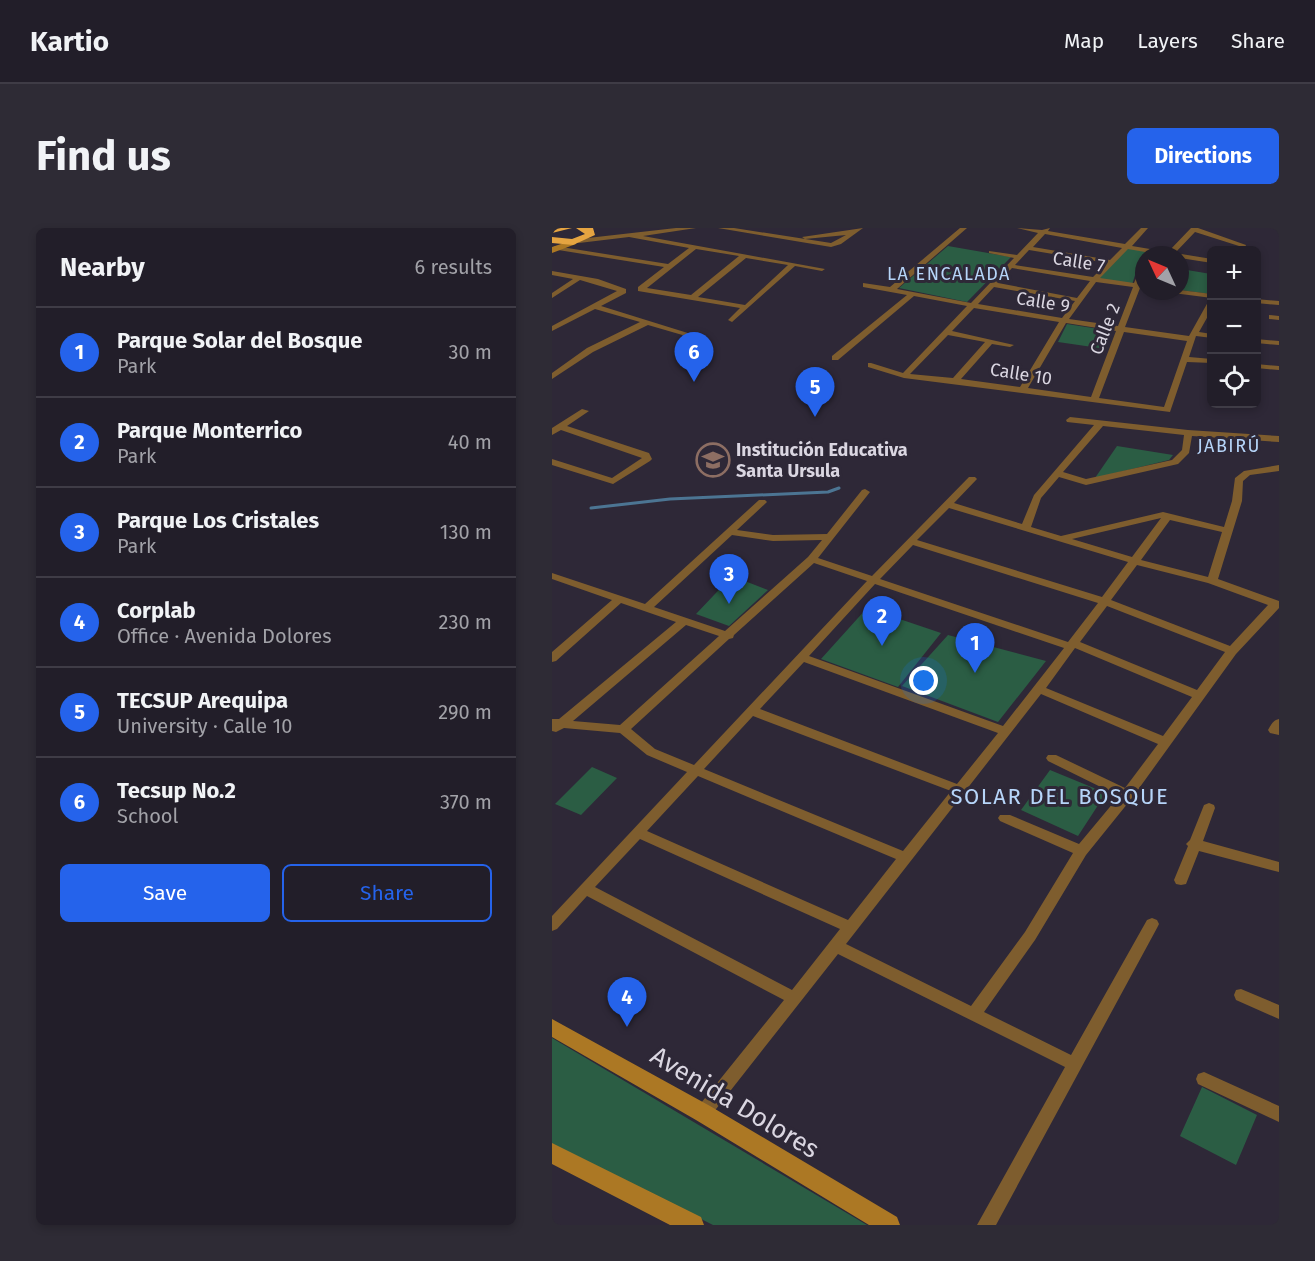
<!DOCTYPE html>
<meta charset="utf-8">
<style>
body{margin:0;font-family:"Fira Sans",sans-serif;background:#2e2b35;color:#f1f3f6}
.controls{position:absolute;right:18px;top:18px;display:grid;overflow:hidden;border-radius:9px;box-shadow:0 3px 9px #0003}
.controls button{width:54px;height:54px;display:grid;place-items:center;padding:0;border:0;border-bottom:2px solid #3f3c46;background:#221e29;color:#f1f3f6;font:30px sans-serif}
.compass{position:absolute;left:583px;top:18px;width:54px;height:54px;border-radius:50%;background:#221e29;box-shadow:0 3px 9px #0003;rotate:314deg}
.you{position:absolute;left:372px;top:453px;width:21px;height:21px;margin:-15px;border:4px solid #fff;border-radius:50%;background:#1a73e8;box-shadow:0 0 0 9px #1a73e833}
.badge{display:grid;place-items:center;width:39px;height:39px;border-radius:50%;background:#2563eb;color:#fff;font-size:20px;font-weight:700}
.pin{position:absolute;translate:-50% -50px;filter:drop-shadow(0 2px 3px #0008)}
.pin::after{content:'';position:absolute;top:32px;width:21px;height:18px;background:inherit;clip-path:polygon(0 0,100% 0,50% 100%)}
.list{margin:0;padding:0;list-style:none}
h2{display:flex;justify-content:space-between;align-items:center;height:78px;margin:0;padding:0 24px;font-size:26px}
h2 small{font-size:20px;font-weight:400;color:#a2a2a8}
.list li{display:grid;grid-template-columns:39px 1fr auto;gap:18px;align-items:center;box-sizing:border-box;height:90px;padding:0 24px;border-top:2px solid #3f3c46}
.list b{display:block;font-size:22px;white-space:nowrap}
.list p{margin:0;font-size:20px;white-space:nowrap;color:#a2a2a8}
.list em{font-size:20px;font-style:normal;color:#a2a2a8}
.actions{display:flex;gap:12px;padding:18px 24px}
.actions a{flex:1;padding:14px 0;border:2px solid #2563eb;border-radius:9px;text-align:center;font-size:21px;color:#2563eb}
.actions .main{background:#2563eb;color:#fff}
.icon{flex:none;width:33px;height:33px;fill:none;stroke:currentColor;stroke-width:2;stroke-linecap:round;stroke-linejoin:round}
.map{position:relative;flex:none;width:727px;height:997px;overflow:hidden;border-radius:9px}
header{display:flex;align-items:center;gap:36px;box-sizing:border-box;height:84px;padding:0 30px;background:#221e29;border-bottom:2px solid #3f3c46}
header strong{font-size:28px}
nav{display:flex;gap:33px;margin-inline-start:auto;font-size:21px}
.intro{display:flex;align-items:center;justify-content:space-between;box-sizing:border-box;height:144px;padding:0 36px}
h1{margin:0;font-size:42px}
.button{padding:15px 27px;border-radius:9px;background:#2563eb;color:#fff;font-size:21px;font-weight:700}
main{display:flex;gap:36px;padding:0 36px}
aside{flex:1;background:#221e29;border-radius:9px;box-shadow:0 3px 9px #0003}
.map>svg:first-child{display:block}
.green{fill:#2b5d44}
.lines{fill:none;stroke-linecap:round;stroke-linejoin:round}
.stream{stroke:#4c7593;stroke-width:3}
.street{fill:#7e5d2e;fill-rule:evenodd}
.secondary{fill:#ac7824;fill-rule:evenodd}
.highway{fill:#e5a441;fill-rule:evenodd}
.labels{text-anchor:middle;stroke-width:6;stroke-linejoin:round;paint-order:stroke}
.far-street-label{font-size:18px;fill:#dad6e1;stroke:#2e2837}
.far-neighbourhood-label{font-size:18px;letter-spacing:1.5px;fill:#b6d5f9;stroke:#2e2837}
.far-poi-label{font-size:18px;font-weight:bold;fill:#dad6e1;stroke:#2e2837;text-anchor:start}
.neighbourhood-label{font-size:22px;letter-spacing:1.5px;fill:#b6d5f9;stroke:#2e2837}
.near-street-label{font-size:26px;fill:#dad6e1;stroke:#2e2837}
</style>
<header>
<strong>Kartio</strong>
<nav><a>Map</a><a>Layers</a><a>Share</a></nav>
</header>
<div class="intro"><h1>Find us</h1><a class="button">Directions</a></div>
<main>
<aside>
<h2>Nearby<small>6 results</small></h2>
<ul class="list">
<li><span class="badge">1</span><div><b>Parque Solar del Bosque</b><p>Park</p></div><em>30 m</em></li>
<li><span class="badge">2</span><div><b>Parque Monterrico</b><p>Park</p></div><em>40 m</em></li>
<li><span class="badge">3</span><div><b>Parque Los Cristales</b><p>Park</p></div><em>130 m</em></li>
<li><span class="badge">4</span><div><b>Corplab</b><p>Office · Avenida Dolores</p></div><em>230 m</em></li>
<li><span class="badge">5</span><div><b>TECSUP Arequipa</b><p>University · Calle 10</p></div><em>290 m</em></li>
<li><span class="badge">6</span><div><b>Tecsup No.2</b><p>School</p></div><em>370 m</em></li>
</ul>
<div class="actions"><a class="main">Save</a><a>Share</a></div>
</aside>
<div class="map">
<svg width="727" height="997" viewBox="0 0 727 997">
<rect width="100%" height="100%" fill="#2e2837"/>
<path class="green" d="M 396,18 L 459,29 L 415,74 L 347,60 Z
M 576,20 L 596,24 L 584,44 L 580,57 L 546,51 Z
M 635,42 L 659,46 L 659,66 L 628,62 L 628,54 Z
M 515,96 L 560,103 L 554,121 L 506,114 Z
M 565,218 L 621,227 L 617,232 L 543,250 Z
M 180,348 L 216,362 L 177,398 L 144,386 Z
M 315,380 L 389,405 L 346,459 L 269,431 Z
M 396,407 L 494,433 L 446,494 L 350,458 Z
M 40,539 L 65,550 L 29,587 L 3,576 Z
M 498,542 L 554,565 L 526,608 L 469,582 Z
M 0,810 L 315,997 L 161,997 L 0,916 Z
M 650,859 L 705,887 L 684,937 L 628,908 Z"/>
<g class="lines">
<path class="stream" d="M 39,280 L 118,271 L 276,264 L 287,260"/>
<path class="street" d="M 124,0 L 144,0 L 91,8 L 273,41 L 270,43 L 243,38 L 180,94 L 176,92 L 188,80 L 86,63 L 86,59 L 112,39 L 0,21 L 3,18 L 116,36 L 137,20 L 77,9 L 27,15 L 24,13 L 27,11 ZM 144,21 L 187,28 L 139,67 L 95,60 ZM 194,30 L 236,37 L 193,77 L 146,69 Z
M 166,0 L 182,0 L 279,15 L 294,7 L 253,11 L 250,9 L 311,0 L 289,16 L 279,19 Z
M 408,0 L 415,0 L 345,61 L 419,75 L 462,30 L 437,25 L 437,23 L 465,27 L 486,5 L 465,0 L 490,2 L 498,0 L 496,3 L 573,16 L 589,0 L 596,0 L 580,18 L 616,24 L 639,0 L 646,0 L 694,17 L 692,22 L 686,22 L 687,18 L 643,4 L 623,25 L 660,31 L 660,35 L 628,30 L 628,27 L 610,27 L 576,21 L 548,50 L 582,55 L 589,39 L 592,37 L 592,48 L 589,56 L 592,57 L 592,61 L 588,60 L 573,99 L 637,108 L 656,74 L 660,72 L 660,81 L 647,104 L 660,106 L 660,110 L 644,108 L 637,129 L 660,131 L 660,135 L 635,134 L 618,184 L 352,150 L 316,139 L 316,135 L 319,135 L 351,145 L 415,78 L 362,68 L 286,132 L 280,132 L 280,128 L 355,67 L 311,59 L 311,55 L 338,59 ZM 493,6 L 570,20 L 558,32 L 481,19 ZM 477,22 L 555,35 L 541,49 L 463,37 ZM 460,40 L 538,53 L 525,70 L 446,55 ZM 544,54 L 581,59 L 566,98 L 517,91 ZM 442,59 L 523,73 L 510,90 L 426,76 ZM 422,80 L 507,94 L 468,159 L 409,151 L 440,116 L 458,119 L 462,117 L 400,103 ZM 514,95 L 564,103 L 539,169 L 476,160 ZM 572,104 L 635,113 L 612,179 L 547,170 ZM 396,107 L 433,114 L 401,150 L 358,146 Z
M 0,43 L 46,51 L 74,61 L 74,65 L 49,78 L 155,111 L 151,113 L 96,97 L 41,124 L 0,151 L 0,145 L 35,120 L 88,94 L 43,81 L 0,103 L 0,98 L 65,63 L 28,52 L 0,70 L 0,65 L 21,51 L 0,47 Z
M 628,62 L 660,66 L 660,70 L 621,65 L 617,63 Z
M 704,71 L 727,73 L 727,77 L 704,75 Z
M 717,87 L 727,88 L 727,92 L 717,91 Z
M 704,111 L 727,113 L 727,117 L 704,115 Z
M 704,136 L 727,138 L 727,142 L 704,140 Z
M 30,181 L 37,183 L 15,198 L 97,225 L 100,231 L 98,233 L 61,256 L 0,237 L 0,231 L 60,250 L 90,230 L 9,202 L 0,207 L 0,200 Z
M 518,189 L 636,202 L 727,208 L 727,214 L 640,208 L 637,225 L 626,236 L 534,257 L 507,249 L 489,270 L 479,299 L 509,308 L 611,284 L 672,299 L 680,273 L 683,250 L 692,243 L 727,237 L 727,243 L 698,247 L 691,253 L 690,273 L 666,351 L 727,373 L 727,380 L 684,426 L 580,570 L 534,627 L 483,712 L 432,784 L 519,827 L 595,692 L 600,690 L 605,692 L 607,696 L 605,700 L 444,997 L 425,997 L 513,839 L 286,726 L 157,890 L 151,893 L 145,890 L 143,885 L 145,880 L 232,772 L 35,668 L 5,701 L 0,703 L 0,688 L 135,544 L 95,527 L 68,505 L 12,500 L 4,504 L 0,503 L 0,491 L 7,491 L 124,394 L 69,375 L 4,433 L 0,434 L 0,424 L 60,372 L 0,351 L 0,345 L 93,376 L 207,272 L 213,272 L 215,274 L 185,302 L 221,307 L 275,306 L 310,262 L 313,261 L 318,264 L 266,330 L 320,348 L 417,249 L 423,249 L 425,251 L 402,275 L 470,296 L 482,267 L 542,197 L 515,194 L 514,192 ZM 551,198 L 632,207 L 630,222 L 620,232 L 534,251 L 511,244 ZM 397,280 L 576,334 L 550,369 L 365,312 ZM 609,290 L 580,329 L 520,311 ZM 618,292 L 670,304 L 656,349 L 589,332 ZM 180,307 L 221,313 L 270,312 L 256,329 L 173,403 L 102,379 ZM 361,317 L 546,375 L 516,414 L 328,351 ZM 262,335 L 315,353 L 142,537 L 103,521 L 79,501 L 177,411 L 181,410 L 182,407 ZM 585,337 L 656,355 L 716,377 L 678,418 L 559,372 ZM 323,356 L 512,420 L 451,498 L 257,428 ZM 555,378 L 673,424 L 645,462 L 528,414 ZM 134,397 L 167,408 L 68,497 L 21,493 ZM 523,420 L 640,469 L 611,508 L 494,460 ZM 252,434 L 446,505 L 405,556 L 208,481 ZM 489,466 L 606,516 L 573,560 L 504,527 L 496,527 L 494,530 L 496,533 L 567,568 L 527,616 L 458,587 L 448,587 L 446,590 L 448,593 L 521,625 L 473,704 L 419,778 L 294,716 ZM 201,488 L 399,563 L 351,623 L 152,541 ZM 146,548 L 344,631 L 296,692 L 95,603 ZM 88,611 L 288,701 L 240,762 L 43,659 Z
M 727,491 L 727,507 L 718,505 L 716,502 C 719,497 721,492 727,491 Z
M 657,575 L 662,577 L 663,580 L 651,613 L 727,634 L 727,644 L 647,623 L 634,656 L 629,657 L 624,656 L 622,652 L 636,618 L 634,616 L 638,612 L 652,577 Z
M 689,761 L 727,777 L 727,791 L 684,772 L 682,767 L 684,762 Z
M 652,844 L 727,878 L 727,894 L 646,856 L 644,851 L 646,846 Z"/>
<path class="secondary" d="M 21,12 L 24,12 L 24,16 L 0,25 L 0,19 Z
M 0,791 L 158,878 L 345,989 L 348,997 L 317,997 L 144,892 L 0,809 Z
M 0,915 L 149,989 L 152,997 L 118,997 L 0,936 Z"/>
<path class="highway" d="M 0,0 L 20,0 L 0,5 Z
M 24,0 L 41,0 L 43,7 L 21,17 L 0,15 L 0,9 L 20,11 L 33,6 Z"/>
</g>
<defs>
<g id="school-ring" transform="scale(1.725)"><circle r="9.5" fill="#2e2837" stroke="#8d6e63" stroke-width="1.5"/><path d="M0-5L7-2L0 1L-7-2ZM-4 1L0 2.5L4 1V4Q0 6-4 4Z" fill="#8d6e63"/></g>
</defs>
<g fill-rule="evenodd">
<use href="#school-ring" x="161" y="232"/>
</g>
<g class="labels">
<g class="far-street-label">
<text transform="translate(527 34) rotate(9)" y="6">Calle 7</text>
<text transform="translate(491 74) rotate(9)" y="6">Calle 9</text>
<text transform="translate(553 101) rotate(-69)" y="6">Calle 2</text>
<text transform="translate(469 146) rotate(9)" y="6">Calle 10</text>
</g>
<g class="far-neighbourhood-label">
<text x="397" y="52">LA ENCALADA</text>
<text x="677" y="224">JABIRÚ</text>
</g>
<g class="far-poi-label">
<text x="184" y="228">Institución Educativa<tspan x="184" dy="21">Santa Ursula</tspan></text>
</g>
<g class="neighbourhood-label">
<text x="508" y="576">SOLAR DEL BOSQUE</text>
</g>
<g class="near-street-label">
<text transform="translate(183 874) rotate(31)" y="9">Avenida Dolores</text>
</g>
</g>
</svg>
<div class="controls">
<button>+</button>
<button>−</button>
<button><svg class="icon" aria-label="locate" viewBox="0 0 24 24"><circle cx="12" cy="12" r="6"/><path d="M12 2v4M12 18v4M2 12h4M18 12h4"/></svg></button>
</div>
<svg class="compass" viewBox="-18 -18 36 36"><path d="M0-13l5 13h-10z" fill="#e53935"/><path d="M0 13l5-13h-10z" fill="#a2a2a8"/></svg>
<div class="you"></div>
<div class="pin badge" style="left:423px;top:445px">1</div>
<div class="pin badge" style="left:330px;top:418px">2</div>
<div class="pin badge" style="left:177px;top:376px">3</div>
<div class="pin badge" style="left:75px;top:799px">4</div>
<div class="pin badge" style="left:263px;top:189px">5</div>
<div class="pin badge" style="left:142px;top:154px">6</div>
</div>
</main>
